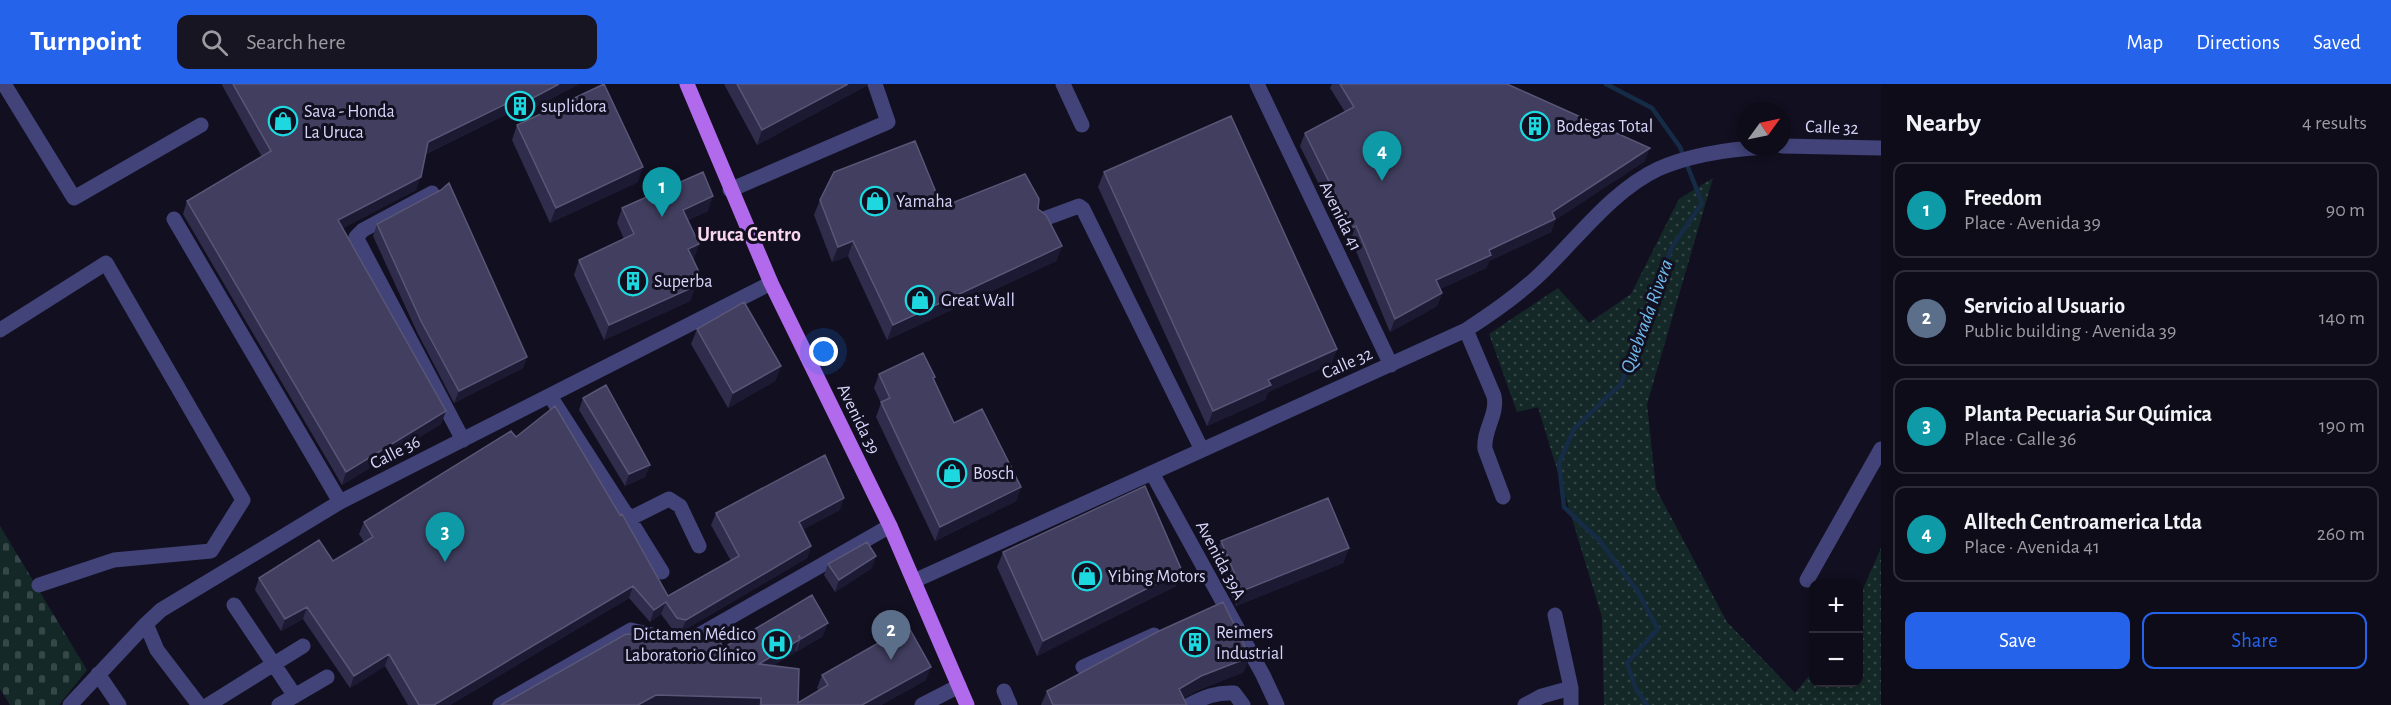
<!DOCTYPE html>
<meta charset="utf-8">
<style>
body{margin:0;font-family:"Alegreya Sans",sans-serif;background:#171521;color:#f1f3f6}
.controls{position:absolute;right:18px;bottom:18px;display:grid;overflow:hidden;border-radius:12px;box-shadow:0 3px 9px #0003}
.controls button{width:54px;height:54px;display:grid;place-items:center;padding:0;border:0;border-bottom:2px solid #2e2c37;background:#0e0c18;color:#f1f3f6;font:30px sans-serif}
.compass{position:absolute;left:1737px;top:18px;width:54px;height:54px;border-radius:50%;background:#0e0c18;box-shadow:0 3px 9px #0003;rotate:57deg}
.you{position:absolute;left:824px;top:268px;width:21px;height:21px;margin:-15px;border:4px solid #fff;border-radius:50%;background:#1a73e8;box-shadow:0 0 0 9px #1a73e833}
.badge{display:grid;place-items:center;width:39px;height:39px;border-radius:50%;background:#2563eb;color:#fff;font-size:20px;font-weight:700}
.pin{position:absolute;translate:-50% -50px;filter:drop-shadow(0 2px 3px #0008)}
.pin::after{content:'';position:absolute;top:32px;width:21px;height:18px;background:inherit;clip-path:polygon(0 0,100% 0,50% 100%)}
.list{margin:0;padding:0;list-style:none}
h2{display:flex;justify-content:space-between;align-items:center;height:78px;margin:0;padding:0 24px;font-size:26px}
h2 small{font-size:20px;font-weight:400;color:#9b9ba2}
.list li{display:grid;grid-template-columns:39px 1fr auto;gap:18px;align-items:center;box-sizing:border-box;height:96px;margin:0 12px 12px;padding:0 12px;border:2px solid #2e2c37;border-radius:12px}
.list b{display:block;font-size:22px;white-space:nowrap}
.list p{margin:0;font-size:20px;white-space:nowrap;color:#9b9ba2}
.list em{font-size:20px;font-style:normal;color:#9b9ba2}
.actions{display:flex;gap:12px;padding:18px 24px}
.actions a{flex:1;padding:14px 0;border:2px solid #2563eb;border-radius:12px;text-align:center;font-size:21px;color:#2563eb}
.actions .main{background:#2563eb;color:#fff}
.icon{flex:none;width:33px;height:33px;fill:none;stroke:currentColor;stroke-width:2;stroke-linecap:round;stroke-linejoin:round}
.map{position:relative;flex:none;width:1881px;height:621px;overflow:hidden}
header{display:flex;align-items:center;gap:36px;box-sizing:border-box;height:84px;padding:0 30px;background:#2563eb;color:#fff}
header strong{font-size:28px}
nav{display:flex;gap:33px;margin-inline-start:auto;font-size:21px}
.search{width:420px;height:54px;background:#171521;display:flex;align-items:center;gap:15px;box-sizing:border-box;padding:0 21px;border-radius:12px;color:#9b9ba2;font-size:22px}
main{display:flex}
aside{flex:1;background:#0e0c18}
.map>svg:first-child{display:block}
.grass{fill:url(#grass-dots)}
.cemetery{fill:url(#cemetery-stones)}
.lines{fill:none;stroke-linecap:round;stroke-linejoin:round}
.stream{stroke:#162b45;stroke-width:4.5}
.minor{stroke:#414379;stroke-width:15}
.major{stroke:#b26aec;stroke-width:15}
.wall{fill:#302c4c}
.shaded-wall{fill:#1c1933}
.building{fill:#413e5f;stroke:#595677;stroke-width:1.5}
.labels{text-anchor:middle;stroke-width:6;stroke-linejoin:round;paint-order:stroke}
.poi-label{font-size:18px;fill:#d6d5fa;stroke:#121020;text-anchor:start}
.street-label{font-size:18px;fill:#d6d5fa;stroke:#121020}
.neighbourhood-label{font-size:20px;font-weight:bold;fill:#fad7ef;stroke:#121020}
.water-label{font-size:20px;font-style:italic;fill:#70bbed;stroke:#121020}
</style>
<header>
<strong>Turnpoint</strong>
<div class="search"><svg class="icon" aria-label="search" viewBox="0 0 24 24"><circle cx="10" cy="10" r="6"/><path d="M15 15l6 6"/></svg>Search here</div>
<nav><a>Map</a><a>Directions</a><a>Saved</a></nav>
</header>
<main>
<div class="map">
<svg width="1881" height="621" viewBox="0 0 1881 621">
<defs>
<pattern id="grass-dots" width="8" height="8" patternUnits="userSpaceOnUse" patternTransform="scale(1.5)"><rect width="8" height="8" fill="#142927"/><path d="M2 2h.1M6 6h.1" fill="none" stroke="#354747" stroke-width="1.8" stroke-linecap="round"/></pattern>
<pattern id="cemetery-stones" width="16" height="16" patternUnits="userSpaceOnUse" patternTransform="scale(1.5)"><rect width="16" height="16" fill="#142927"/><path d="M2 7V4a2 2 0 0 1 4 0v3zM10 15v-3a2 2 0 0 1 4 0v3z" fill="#354747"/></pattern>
</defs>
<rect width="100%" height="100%" fill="#121020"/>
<path class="grass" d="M 1713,94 L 1647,320 L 1656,405 L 1727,538 L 1795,609 L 1813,587 L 1814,598 L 1858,598 L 1859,514 L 1881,464 L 1881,621 L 1604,621 L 1602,533 L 1538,323 L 1517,328 L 1489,250 L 1558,204 L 1589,239 L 1631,210 L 1679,115 Z"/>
<path class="cemetery" d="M 0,442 L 87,586 L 59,621 L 10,621 L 0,605 Z"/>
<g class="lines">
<path class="stream" d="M 1606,0 L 1652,24 L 1680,63 L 1702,119 L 1672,163 L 1621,300 L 1574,345 L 1559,379 L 1564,423 L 1600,457 L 1638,508 L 1658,545 L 1627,579 L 1636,605 L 1647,621"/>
<path class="minor" d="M 4,0 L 74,114 L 201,41
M 1063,0 L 1082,41
M 1257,0 L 1391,281
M 1782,62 L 1881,64
M 730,106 L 888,38 L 875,0
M 432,109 L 363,146 L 356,153 L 463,356
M 174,135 L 340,418
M 1041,136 L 1079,122 L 1083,125 L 1202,366
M 0,246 L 106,179 L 243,416 L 211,467 L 114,476 L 39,501
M 1466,246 L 1494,312 C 1498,331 1483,346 1485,365 L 1503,413
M 550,312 L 626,430 L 633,433 L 669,415 L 680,422 L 699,462
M 1152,389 L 1263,591 L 1277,621
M 626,430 L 662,488
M 1807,496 L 1881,365
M 914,497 L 1466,246 C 1491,230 1514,214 1536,194 C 1574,159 1611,107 1658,85 C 1692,70 1730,65 1766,63
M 234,521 L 295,612
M 1555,531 L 1571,604 L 1571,621
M 146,540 L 157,566 L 199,621
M 1083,583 L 1154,551
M 98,590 L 119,621
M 1004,607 L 1010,621
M 70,621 L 146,540 L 161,526 L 340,418 L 771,199
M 208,621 L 303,562
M 279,621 L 327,593
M 500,621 L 631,546 L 685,559 L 890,442
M 922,621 L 959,602
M 1189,621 C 1204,613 1217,608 1234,609 L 1243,621
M 1525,621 L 1542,612 L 1571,604"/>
<path class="major" d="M 687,0 L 771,199 L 890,442 L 967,621"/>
</g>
<path class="wall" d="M 222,0 L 579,0 L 511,36 L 507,30 L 426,70 L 416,106 L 343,144 L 446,327 L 441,340 L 342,401 L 183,130 L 187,117 L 262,73 L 222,1 Z
M 724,0 L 867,0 L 866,2 L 757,61 Z
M 1332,0 L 1507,0 L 1645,77 L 1555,136 L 1551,148 L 1489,177 L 1486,184 L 1440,205 L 1442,209 L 1437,222 L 1390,248 L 1351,155 L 1347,157 L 1300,62 L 1305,49 L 1345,28 L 1330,4 Z
M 517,41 L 638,98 L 550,139 L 512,56 Z
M 1104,88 L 1337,265 L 1331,280 L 1268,308 L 1265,316 L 1207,342 L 1098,103 Z
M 820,116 L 942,123 L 1038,125 L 1062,162 L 1056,177 L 887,256 L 848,172 L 832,178 L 814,131 Z
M 622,124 L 708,127 L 688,136 L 693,176 L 699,188 L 690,217 L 604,256 L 574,191 L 579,176 L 624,155 L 617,139 Z
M 377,140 L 527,273 L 523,284 L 454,319 L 417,248 L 373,152 Z
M 697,245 L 781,282 L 775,297 L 728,324 L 691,260 Z
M 879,290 L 935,293 L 934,296 L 954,339 L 1021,403 L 1016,417 L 935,457 L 876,333 L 881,319 L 874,304 Z
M 583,314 L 650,381 L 645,393 L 625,402 L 579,326 Z
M 516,353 L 668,512 L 731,477 L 711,441 L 716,429 L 840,426 L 803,445 L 811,462 L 807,474 L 681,548 L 673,546 L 661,530 L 650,538 L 629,514 L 450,621 L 408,621 L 385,582 L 350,604 L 303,535 L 281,547 L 255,506 L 259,494 L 333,477 L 364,458 L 359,450 L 364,438 Z
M 1221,457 L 1349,464 L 1343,479 L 1236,522 L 1215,472 Z
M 1003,468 L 1176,502 L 1037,572 L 997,483 Z
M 828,480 L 872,484 L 835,508 L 824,491 Z
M 812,511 L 823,552 L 796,568 L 796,566 L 794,569 L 774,581 L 798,619 L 819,607 L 817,604 L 822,591 L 926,596 L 881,621 L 501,621 L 723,564 Z
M 1244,588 L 1196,607 L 1184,614 L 1187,621 L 1041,621 L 1047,607 Z"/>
<path class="shaded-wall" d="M 559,0 L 579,0 L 511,36 L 516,23 Z
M 848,0 L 867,0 L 866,2 L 757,61 L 762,46 Z
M 512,17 L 507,30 L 423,71 L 428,58 Z
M 1650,64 L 1645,77 L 1555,136 L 1551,148 L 1489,177 L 1486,184 L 1432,209 L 1436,196 L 1552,128 Z
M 643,83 L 638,98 L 550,139 L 556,124 Z
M 421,93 L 416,106 L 334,149 L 338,136 Z
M 713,112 L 708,127 L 678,140 L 683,126 Z
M 1356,142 L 1351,155 L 1347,157 L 1352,144 Z
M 853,157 L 848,172 L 832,178 L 838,163 Z
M 699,160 L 694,175 L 683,180 L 688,165 Z
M 1062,162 L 1056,177 L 887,256 L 893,241 Z
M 699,188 L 694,203 L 696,202 L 690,217 L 604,256 L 609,241 L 691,192 Z
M 1442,209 L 1437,222 L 1390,248 L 1395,235 Z
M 1337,265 L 1331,280 L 1268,308 L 1265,316 L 1207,342 L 1213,327 L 1268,296 Z
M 527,273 L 523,284 L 454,319 L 459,307 Z
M 781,282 L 775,297 L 728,324 L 733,309 Z
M 446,327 L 441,340 L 342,401 L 346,388 Z
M 650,381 L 645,393 L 625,402 L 629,390 Z
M 1021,403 L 1016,417 L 935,457 L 940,443 Z
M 844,414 L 840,426 L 795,450 L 799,438 Z
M 811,462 L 807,474 L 681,548 L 686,536 Z
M 1349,464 L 1343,479 L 1236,522 L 1242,507 Z
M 876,472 L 872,484 L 835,508 L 839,496 Z
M 1182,487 L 1176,502 L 1037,572 L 1043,557 Z
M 633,502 L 629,514 L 450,621 L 434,621 Z
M 666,518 L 661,530 L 650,538 L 654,526 Z
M 307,523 L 303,535 L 281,547 L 285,535 Z
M 828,539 L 823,552 L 796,568 L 801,555 Z
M 799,556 L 794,569 L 755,593 L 759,580 Z
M 389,570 L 385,582 L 350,604 L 354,592 Z
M 1250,573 L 1244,588 L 1196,607 L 1174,620 L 1179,605 L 1201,592 Z
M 931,583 L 926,596 L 881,621 L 862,621 Z
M 656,611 L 761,614 L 759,621 L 638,621 Z"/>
<path class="building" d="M 233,0 L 559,0 L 516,23 L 512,17 L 428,58 L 421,93 L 338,136 L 446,327 L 346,388 L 187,117 L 271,67 Z
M 604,0 L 643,83 L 556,124 L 517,41 Z
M 737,0 L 848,0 L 762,46 Z
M 1340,0 L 1507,0 L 1650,64 L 1552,128 L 1555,135 L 1489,166 L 1491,171 L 1436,196 L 1442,209 L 1395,235 L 1356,142 L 1352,144 L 1305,49 L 1354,23 Z
M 1231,32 L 1337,265 L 1268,296 L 1271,301 L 1213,327 L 1104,88 Z
M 915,57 L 942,123 L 1025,90 L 1039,115 L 1038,125 L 1046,131 L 1062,162 L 893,241 L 853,157 L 838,163 L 820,116 L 834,88 Z
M 703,88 L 713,112 L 683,126 L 699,160 L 688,165 L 699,188 L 691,192 L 696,202 L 609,241 L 579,176 L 634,150 L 622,124 Z
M 449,99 L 527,273 L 459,307 L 421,237 L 377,140 L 441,106 Z
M 744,218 L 781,282 L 733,309 L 697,245 Z
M 923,269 L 935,293 L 933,294 L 954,339 L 982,325 L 1021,403 L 940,443 L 881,318 L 890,314 L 879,290 Z
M 606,301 L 650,381 L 629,390 L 583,314 Z
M 555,322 L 620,431 L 622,430 L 668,512 L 739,472 L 716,429 L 825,371 L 844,414 L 799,438 L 811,462 L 686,536 L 677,534 L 666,518 L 654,526 L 633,502 L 434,621 L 419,621 L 389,570 L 354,592 L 307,523 L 285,535 L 259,494 L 319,456 L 333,477 L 373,453 L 364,438 L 511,347 L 516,353 Z
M 1145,402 L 1182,487 L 1043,557 L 1003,468 Z
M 1328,414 L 1349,464 L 1242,507 L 1221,457 Z
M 867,458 L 876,472 L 839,496 L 828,480 Z
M 812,511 L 828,539 L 801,555 L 799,551 L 799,556 L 759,580 L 799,585 L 798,619 L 828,601 L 822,591 L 908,542 L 931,583 L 862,621 L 761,621 L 761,614 L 656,611 L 638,621 L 501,621 L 626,550 L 720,557 L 723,564 Z
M 1223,518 L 1250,573 L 1201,592 L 1179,605 L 1187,621 L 1053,621 L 1047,607 L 1157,548 Z"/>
<defs>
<g id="building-ring" transform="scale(1.5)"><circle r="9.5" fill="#121020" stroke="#1dd8de" stroke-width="1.5"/><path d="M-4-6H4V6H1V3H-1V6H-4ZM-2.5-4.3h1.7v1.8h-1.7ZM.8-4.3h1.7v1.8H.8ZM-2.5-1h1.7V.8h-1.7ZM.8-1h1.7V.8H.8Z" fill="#1dd8de"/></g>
<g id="shop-ring" transform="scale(1.5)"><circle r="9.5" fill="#121020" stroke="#1dd8de" stroke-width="1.5"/><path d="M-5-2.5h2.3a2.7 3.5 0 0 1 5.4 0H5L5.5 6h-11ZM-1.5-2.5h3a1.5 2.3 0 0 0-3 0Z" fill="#1dd8de"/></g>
<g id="hospital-ring" transform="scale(1.5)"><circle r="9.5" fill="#121020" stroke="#1dd8de" stroke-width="1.5"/><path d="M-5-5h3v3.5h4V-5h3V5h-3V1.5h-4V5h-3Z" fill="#1dd8de"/></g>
</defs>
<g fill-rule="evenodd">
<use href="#building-ring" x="520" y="22"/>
<use href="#shop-ring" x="283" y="37"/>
<use href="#building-ring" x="1535" y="42"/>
<use href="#shop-ring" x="875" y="117"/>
<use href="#building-ring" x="633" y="197"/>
<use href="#shop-ring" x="920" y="216"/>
<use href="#shop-ring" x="952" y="389"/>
<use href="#shop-ring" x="1087" y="492"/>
<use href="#building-ring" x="1195" y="558"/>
<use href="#hospital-ring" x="777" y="560"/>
</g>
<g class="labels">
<g class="poi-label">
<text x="541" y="28">suplidora</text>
<text x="304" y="33">Sava - Honda<tspan x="304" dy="21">La Uruca</tspan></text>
<text x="1556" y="48">Bodegas Total</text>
<text x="896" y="123">Yamaha</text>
<text x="654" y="203">Superba</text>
<text x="941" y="222">Great Wall</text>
<text x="973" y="395">Bosch</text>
<text x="1108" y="498">Yibing Motors</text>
<text x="1216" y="554">Reimers<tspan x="1216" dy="21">Industrial</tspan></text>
<text x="756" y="556" text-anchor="end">Dictamen Médico<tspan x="756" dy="21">Laboratorio Clínico</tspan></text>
</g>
<g class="street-label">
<text transform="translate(1832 43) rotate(2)" y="6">Calle 32</text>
<text transform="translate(1341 132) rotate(64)" y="6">Avenida 41</text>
<text transform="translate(1347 279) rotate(-24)" y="6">Calle 32</text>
<text transform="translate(859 335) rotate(64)" y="6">Avenida 39</text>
<text transform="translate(395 368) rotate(-27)" y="6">Calle 36</text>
<text transform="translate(1221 476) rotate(62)" y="6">Avenida 39A</text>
</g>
<g class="neighbourhood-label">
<text x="749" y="157">Uruca Centro</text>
</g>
<g class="water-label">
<text transform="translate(1646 232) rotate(-70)" y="7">Quebrada Rivera</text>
</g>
</g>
</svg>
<div class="controls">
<button>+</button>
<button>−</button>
</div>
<svg class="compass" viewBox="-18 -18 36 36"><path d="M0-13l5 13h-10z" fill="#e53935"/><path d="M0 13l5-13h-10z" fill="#9b9ba2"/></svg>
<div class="you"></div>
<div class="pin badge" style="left:662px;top:133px;background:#0f9aa8">1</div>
<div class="pin badge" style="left:891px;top:576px;background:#5c6f8a">2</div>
<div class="pin badge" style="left:445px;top:478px;background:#0f9aa8">3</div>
<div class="pin badge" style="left:1382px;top:97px;background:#0f9aa8">4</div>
</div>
<aside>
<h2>Nearby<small>4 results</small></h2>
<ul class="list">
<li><span class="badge" style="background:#0f9aa8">1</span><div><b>Freedom</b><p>Place · Avenida 39</p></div><em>90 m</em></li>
<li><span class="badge" style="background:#5c6f8a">2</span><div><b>Servicio al Usuario</b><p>Public building · Avenida 39</p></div><em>140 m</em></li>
<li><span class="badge" style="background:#0f9aa8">3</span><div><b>Planta Pecuaria Sur Química</b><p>Place · Calle 36</p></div><em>190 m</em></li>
<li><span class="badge" style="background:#0f9aa8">4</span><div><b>Alltech Centroamerica Ltda</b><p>Place · Avenida 41</p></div><em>260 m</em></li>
</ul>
<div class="actions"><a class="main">Save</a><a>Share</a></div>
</aside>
</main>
